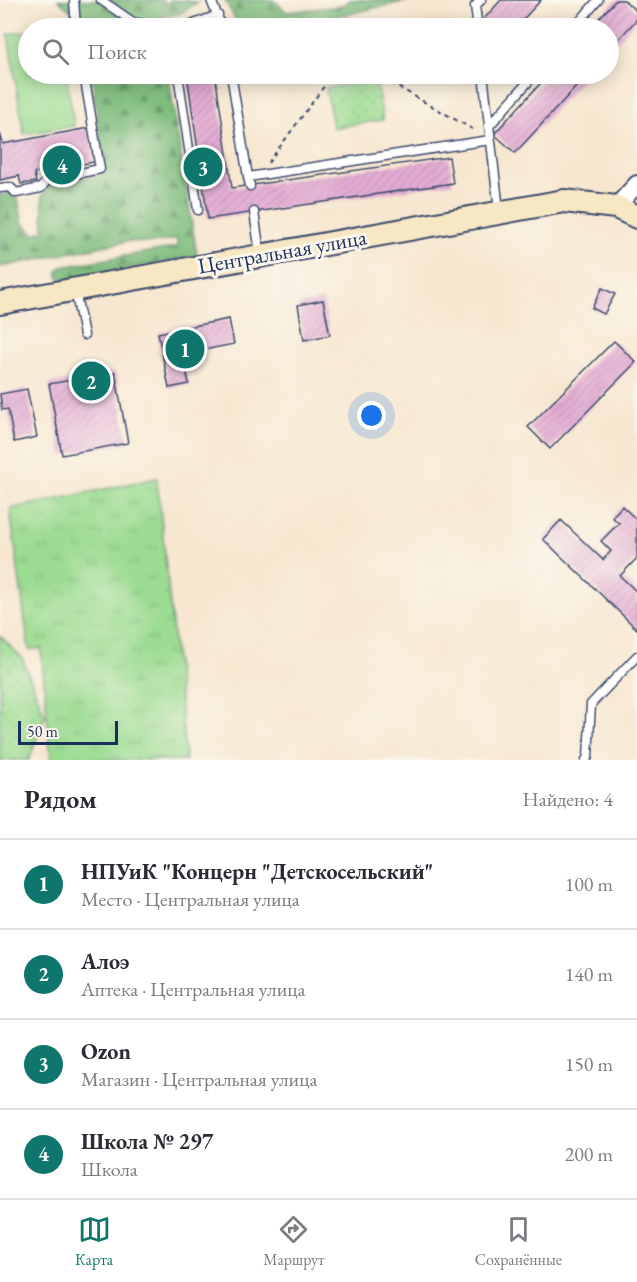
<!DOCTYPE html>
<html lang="ru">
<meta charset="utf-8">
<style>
body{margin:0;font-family:"EB Garamond",serif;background:#f7f7f7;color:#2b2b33}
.scale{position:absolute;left:18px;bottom:15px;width:100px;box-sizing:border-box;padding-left:6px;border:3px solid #1b2f5e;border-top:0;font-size:16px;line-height:21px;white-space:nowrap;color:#1b2f5e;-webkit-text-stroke:4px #fbf7ec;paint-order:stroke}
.you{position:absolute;left:372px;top:416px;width:21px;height:21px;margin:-15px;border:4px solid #fff;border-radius:50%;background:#1a73e8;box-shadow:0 0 0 9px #1a73e833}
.badge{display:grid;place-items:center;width:39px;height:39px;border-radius:50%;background:#0f766e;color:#fff;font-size:20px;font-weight:700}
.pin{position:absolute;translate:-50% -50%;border:3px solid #fff;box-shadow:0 2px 6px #0006}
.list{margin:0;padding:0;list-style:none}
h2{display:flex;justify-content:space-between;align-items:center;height:78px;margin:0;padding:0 24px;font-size:26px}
h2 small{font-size:20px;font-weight:400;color:#7c7c81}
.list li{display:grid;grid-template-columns:39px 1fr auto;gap:18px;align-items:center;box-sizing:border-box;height:90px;padding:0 24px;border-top:2px solid #e1e1e2}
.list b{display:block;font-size:22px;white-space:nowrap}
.list p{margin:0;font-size:20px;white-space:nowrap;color:#7c7c81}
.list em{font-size:20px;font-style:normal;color:#7c7c81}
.icon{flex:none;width:33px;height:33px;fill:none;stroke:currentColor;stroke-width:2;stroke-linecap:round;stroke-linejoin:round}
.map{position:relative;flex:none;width:637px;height:760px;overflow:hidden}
.search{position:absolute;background:#fff;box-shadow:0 3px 15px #0003;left:18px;right:18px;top:18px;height:66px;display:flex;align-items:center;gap:15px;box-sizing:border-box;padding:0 21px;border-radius:33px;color:#7c7c81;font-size:22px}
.sheet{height:438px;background:#fff}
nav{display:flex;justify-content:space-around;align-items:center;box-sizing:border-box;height:84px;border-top:2px solid #e1e1e2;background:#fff;font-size:16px;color:#7c7c81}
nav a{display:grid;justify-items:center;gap:3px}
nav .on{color:#0f766e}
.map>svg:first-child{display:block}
.grass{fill:url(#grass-tufts);stroke:#5c8678;stroke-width:1.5}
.forest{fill:url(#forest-firs);stroke:#4c766d;stroke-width:1.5}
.park{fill:url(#park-dots);stroke:#5c8678;stroke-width:1.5}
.garden{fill:#9cdc92;stroke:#5c8678;stroke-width:1.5}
.building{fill:url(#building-hatch)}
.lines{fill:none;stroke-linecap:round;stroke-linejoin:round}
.lane-casing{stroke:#3c4b6f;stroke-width:11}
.street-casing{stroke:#3c4b6f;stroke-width:20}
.secondary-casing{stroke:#3c4b6f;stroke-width:26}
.path{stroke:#3c4b6f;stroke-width:2;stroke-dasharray:4.5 4.5;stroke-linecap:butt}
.lane{stroke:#fff;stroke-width:8}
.street{stroke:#fff;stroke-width:16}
.secondary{stroke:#f8e7c3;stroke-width:22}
.labels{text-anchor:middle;stroke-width:6;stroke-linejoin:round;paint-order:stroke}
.street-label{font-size:22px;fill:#1b2f5e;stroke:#fbf7ec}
</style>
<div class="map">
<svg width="637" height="760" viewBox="0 0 637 760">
<defs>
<pattern id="grass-tufts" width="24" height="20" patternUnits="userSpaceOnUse" patternTransform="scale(1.5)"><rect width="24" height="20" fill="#9cdc92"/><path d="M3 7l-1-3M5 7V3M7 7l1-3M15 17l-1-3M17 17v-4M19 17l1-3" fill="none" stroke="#86bd80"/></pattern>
<pattern id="forest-firs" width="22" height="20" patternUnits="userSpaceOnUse" patternTransform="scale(1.5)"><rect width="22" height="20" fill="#7dbc7c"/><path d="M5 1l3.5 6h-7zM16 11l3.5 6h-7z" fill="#669969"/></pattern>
<pattern id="park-dots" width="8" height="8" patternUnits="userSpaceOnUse" patternTransform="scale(1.5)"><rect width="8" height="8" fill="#9cdc92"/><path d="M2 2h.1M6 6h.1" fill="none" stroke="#86bd80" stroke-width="1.8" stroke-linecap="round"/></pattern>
<pattern id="building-hatch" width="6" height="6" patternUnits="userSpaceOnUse" patternTransform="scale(1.5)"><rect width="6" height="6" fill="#e4acd4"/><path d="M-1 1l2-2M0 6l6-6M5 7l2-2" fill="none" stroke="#c394b8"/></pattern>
</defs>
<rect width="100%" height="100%" fill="#fbf7ec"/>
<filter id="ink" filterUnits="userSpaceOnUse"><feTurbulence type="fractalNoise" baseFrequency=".0167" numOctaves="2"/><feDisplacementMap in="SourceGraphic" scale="12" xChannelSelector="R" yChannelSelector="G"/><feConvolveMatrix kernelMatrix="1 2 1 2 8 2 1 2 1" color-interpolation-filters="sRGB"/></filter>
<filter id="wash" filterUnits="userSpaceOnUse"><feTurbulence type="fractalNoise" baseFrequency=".008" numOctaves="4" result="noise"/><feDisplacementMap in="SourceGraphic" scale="24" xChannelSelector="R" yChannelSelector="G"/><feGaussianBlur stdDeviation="1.35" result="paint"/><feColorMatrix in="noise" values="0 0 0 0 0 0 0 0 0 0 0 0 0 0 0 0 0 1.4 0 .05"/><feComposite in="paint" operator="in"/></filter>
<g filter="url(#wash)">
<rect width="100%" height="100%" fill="#f7e7d0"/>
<path class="grass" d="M 157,478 L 186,760 L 51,760 L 41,648 L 29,650 L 10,509 Z"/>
<path class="forest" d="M 58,0 L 162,0 L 166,4 L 171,0 L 198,2 L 181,13 L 156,19 L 159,28 L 85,28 L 84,22 Z
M 225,0 L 273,0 L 287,12 L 341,6 L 350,0 L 412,0 L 284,28 L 240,28 Z
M 91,74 L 168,74 L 197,256 L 64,280 L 58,277 L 58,270 L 61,267 L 178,247 L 177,239 L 151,243 L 128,241 L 0,267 L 0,195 L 8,193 L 18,199 L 23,224 L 35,234 L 44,230 L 42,196 L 50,185 L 102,174 L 105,170 Z"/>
<path class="park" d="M 376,80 L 383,120 L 333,128 L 326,88 Z
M 0,636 L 22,658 L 45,715 L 29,760 L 0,760 Z"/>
<path class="garden" d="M 28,31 L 28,74 L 66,74 L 74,126 L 24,134 L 8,34 Z"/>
<g id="blocks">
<path class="building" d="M 501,0 L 541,0 L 515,28 L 492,28 L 483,20 Z
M 616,0 L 624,0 L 637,12 L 637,19 L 608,51 L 608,28 L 590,28 Z
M 187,74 L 215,74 L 232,188 L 449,157 L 453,183 L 208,219 Z
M 549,74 L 588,74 L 515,153 L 494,134 Z
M 89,128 L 94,162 L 34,173 L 36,182 L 21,184 L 19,176 L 0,180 L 0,133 L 3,144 Z
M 602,288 L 615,294 L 604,314 L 592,308 Z
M 323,300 L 330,335 L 304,340 L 298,305 Z
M 229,319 L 234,344 L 183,354 L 189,384 L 169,388 L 158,333 Z
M 614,341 L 636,362 L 550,449 L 528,427 Z
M 115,372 L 128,443 L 62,455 L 49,384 Z
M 27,389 L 37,437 L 14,442 L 8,409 L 2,410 L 0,394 Z
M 622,506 L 637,520 L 637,558 L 620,576 L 637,592 L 637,629 L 543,539 L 561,520 L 603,560 L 611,551 L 601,541 L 619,523 L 612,517 Z"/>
</g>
</g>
<g filter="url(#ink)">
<use href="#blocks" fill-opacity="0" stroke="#3c4b6f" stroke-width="1.5"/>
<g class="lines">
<g class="lane-casing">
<path id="lane" d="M 74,0 L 76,28
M 101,0 L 133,22 L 157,28
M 211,0 L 222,28
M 183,28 L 218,15
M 478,28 L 475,6 L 481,0
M 574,28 L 598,0
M 178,74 L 198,210
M 231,74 L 248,177 L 490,140
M 483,74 L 499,210
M 489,126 L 535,74
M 248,177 L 250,186
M 0,188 L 10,187 L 16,193 L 41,188 L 47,180 L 100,169 L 84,74
M 254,212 L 260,253
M 75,290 L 84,335
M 586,760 L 588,757 L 591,704 L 637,656"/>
</g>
<g class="street-casing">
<path id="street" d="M 616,207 L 637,184"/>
</g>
<g class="secondary-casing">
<path id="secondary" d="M 0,303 L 564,201 L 616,207 L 637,217"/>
</g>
<path class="path" d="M 375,74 L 474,130
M 244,80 L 274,74
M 268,163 L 333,74"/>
<use href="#lane" class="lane"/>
<use href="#street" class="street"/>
<use href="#secondary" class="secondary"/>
</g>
</g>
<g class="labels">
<g class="street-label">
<text transform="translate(282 251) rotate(-10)" y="8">Центральная улица</text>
</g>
</g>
</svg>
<div class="scale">50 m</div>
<div class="you"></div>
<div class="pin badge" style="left:185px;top:349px">1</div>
<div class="pin badge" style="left:91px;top:381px">2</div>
<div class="pin badge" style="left:203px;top:167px">3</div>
<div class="pin badge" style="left:62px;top:165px">4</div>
<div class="search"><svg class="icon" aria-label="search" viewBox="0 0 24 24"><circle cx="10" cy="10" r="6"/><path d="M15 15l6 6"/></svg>Поиск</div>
</div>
<section class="sheet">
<h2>Рядом<small>Найдено: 4</small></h2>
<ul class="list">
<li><span class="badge">1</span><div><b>НПУиК &quot;Концерн &quot;Детскосельский&quot;</b><p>Место · Центральная улица</p></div><em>100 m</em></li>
<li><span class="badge">2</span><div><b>Алоэ</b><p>Аптека · Центральная улица</p></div><em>140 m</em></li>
<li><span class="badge">3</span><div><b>Ozon</b><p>Магазин · Центральная улица</p></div><em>150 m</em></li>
<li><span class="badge">4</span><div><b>Школа № 297</b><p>Школа</p></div><em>200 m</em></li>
</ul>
</section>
<nav>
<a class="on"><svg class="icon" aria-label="map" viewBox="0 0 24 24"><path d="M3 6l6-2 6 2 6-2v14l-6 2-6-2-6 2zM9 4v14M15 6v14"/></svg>Карта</a>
<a><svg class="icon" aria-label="directions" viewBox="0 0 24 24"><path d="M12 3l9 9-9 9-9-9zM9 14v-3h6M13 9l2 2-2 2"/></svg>Маршрут</a>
<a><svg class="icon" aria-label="saved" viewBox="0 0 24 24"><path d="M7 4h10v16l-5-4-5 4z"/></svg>Сохранённые</a>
</nav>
